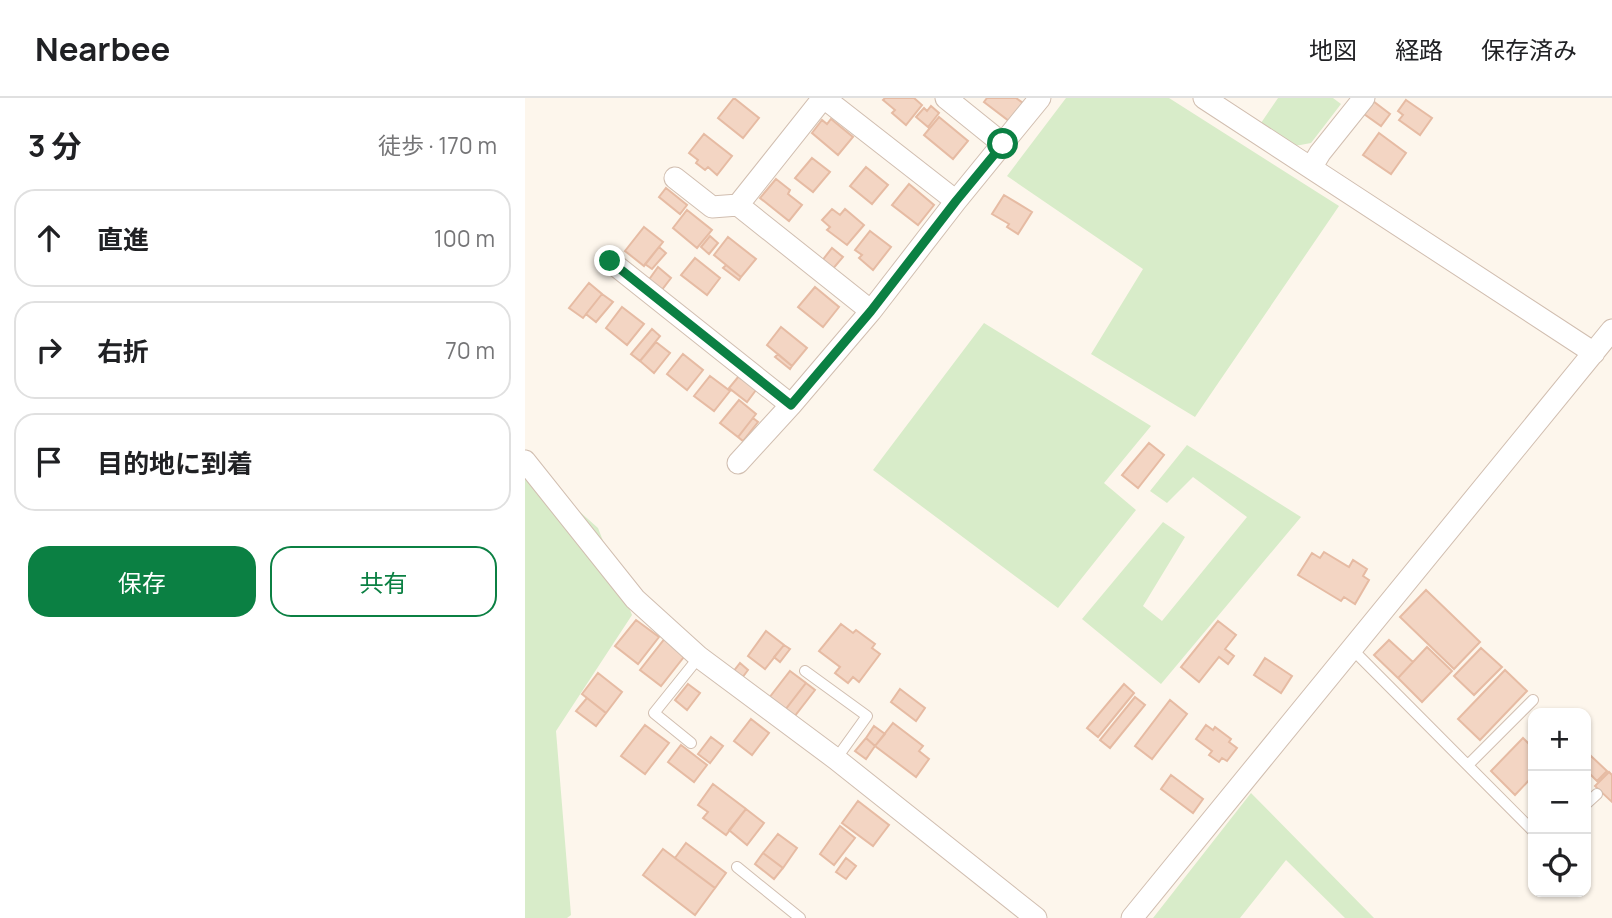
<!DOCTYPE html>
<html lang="ja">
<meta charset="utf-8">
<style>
body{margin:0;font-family:Manrope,"Noto Sans JP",sans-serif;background:#f2f2f2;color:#202124}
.controls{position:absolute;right:21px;bottom:21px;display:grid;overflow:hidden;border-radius:14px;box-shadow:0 2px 5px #0004}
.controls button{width:63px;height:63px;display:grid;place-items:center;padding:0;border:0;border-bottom:2px solid #e0e0e0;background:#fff;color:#202124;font:35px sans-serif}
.stop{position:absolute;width:21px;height:21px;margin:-16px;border:5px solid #0b8043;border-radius:50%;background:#fff}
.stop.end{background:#0b8043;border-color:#fff;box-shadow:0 2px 7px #0008}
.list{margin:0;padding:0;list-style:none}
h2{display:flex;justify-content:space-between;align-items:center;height:91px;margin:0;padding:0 28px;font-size:30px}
h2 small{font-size:23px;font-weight:400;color:#757577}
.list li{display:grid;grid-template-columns:46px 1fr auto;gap:21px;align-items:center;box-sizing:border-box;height:98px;margin:0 14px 14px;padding:0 14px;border:2px solid #e0e0e0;border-radius:21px}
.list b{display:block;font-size:26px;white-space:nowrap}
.list em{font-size:23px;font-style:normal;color:#757577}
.actions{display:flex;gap:14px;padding:21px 28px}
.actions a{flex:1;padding:16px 0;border:2px solid #0b8043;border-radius:21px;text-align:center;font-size:24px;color:#0b8043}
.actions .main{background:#0b8043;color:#fff}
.icon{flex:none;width:38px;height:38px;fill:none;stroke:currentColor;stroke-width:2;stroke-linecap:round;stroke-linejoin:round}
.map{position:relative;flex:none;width:1087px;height:820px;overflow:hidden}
header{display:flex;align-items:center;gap:42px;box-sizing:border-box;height:98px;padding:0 35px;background:#fff;border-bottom:2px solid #e0e0e0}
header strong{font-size:33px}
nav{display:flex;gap:38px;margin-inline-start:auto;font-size:24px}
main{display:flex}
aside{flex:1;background:#fff}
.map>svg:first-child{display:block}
.green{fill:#d8ecc9}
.building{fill:#f3d5c3;stroke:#e6bba3;stroke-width:2}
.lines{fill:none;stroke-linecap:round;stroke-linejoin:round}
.service-casing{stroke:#d1beb0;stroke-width:12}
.minor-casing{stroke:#d1beb0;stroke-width:23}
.service{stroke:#fff;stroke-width:10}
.minor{stroke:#fff;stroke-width:21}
.route{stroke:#0b8043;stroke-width:9}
</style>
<header>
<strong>Nearbee</strong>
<nav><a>地図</a><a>経路</a><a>保存済み</a></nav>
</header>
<main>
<aside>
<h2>3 分<small>徒歩 · 170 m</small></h2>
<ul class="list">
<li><svg class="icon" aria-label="ahead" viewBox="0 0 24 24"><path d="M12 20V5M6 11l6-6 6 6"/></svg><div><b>直進</b></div><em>100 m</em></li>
<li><svg class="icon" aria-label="right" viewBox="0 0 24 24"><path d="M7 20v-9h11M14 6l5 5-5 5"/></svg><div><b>右折</b></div><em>70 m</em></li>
<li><svg class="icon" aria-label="arrive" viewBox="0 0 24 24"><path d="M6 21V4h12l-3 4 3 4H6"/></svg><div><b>目的地に到着</b></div></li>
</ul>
<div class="actions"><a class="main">保存</a><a>共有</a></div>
</aside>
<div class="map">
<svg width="1087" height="820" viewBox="0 0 1087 820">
<rect width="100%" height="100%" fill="#fdf6ec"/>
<path class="green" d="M 541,0 L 644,0 L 814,108 L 670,319 L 566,256 L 618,171 L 482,78 Z
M 753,0 L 808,0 L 816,6 L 786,45 L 770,48 L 736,25 Z
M 459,225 L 626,328 L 579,385 L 611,412 L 533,510 L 348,372 Z
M 662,347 L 776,419 L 636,586 L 557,521 L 638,424 L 660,439 L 618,508 L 637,523 L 722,419 L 668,379 L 642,405 L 625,393 Z
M 0,365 L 73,430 L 107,517 L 31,633 L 46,817 L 42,820 L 0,820 Z
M 726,695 L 849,820 L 820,820 L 761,762 L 715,820 L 628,820 Z"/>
<path class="building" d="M 209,0 L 234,20 L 218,40 L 193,20 Z
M 360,0 L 389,0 L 397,7 L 381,27 L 367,15 L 370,12 L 358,2 Z
M 462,0 L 491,0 L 498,5 L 484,23 L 459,4 Z
M 881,2 L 907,20 L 895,37 L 874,22 L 878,17 L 873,13 Z
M 848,3 L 865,16 L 856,28 L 839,16 Z
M 406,8 L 414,15 L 403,29 L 391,19 L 399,10 L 402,13 Z
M 414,19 L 443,43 L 428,61 L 399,37 Z
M 306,21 L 328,39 L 313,57 L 287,35 L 297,22 L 302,26 Z
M 854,35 L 881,55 L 866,76 L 838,57 Z
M 179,36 L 207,58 L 192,77 L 183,69 L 180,72 L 171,65 L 173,62 L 164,55 Z
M 287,60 L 305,74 L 288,94 L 270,80 Z
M 341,69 L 363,87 L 347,106 L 325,88 Z
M 251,81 L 265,92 L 263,96 L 277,107 L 264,123 L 235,100 Z
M 384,86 L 409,107 L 393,127 L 367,107 Z
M 141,90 L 162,107 L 155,116 L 134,99 Z
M 479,97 L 507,114 L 493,136 L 482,129 L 484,126 L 467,116 Z
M 307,111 L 315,117 L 320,111 L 339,127 L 322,147 L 302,132 L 305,129 L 297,122 Z
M 162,112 L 187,132 L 172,150 L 148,130 Z
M 119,129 L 138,144 L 119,168 L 100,153 Z
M 345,133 L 366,149 L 348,172 L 334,160 L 337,157 L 330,152 Z
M 185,138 L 193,145 L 184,156 L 176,149 Z
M 203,139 L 231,161 L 216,179 L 189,157 Z
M 134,149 L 141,155 L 127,171 L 120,166 Z
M 307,150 L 318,159 L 307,172 L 296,164 Z
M 170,160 L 195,180 L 182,197 L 156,177 Z
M 201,167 L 216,179 L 214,182 L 198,170 Z
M 133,169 L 146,180 L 136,193 L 123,183 Z
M 64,185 L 77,196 L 58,220 L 44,210 Z
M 290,189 L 314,209 L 298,229 L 273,209 Z
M 77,196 L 88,204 L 71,224 L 61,216 Z
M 97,209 L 119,226 L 102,247 L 81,230 Z
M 256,229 L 282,250 L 267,268 L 242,247 Z
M 127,231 L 135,238 L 115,263 L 106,256 Z
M 131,244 L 145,255 L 129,275 L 115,263 Z
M 158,256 L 178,272 L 162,292 L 142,276 Z
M 253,256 L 267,268 L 265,271 L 250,259 Z
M 185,278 L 205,293 L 189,313 L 169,298 Z
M 214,278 L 231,292 L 222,304 L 204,290 Z
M 214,302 L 231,316 L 213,339 L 195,325 Z
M 228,320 L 233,324 L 218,343 L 213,339 Z
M 624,345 L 639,357 L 613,390 L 597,377 Z
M 799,454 L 824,469 L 828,462 L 842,471 L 838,478 L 844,482 L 830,506 L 819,499 L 816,503 L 773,477 L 787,455 L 795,460 Z
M 901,492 L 955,544 L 929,571 L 875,519 Z
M 111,522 L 134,539 L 113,566 L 90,548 Z
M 693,523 L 711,537 L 700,551 L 709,558 L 703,566 L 694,559 L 674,584 L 656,569 Z
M 316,526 L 328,535 L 331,532 L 350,546 L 347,550 L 355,556 L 334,584 L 328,579 L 323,585 L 310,575 L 315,569 L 294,553 Z
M 241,533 L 259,547 L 240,571 L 223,558 Z
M 141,539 L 162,555 L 136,588 L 115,572 Z
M 864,542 L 888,564 L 873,580 L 849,557 Z
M 259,547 L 265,551 L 255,564 L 249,559 Z
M 902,549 L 927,573 L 897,604 L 873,580 Z
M 956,550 L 977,569 L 949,597 L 929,578 Z
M 740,560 L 767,578 L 756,595 L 729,577 Z
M 215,565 L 223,572 L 217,580 L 208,574 Z
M 980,572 L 1002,593 L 955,642 L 933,621 Z
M 265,573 L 281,585 L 260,612 L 244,600 Z
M 73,575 L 97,594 L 81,615 L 57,596 Z
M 281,585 L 290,592 L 269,619 L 260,612 Z
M 163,586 L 175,595 L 162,612 L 150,602 Z
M 599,586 L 609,595 L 573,639 L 562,630 Z
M 375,591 L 400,610 L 391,623 L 366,604 Z
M 610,599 L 620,607 L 585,650 L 575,642 Z
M 62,600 L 81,615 L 71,628 L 51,613 Z
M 645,602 L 662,616 L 627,661 L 610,648 Z
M 226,621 L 244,635 L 227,657 L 209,643 Z
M 368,625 L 398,648 L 394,653 L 404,661 L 391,679 L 350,648 Z
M 120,627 L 144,645 L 120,676 L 96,658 Z
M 681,627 L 688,632 L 690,629 L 706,641 L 704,644 L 712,650 L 702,663 L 697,660 L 694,664 L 684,657 L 687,653 L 671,641 Z
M 349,628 L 360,636 L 350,648 L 341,640 Z
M 186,639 L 198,648 L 185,665 L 173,656 Z
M 341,640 L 350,648 L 341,661 L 330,653 Z
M 998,640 L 1008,650 L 1008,678 L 990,697 L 966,673 Z
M 156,647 L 182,667 L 169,684 L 143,664 Z
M 1066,658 L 1082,673 L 1072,683 L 1061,672 L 1061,663 Z
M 1084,674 L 1087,677 L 1087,704 L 1070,688 Z
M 646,677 L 678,701 L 668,715 L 636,691 Z
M 188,686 L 221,711 L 201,737 L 178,720 L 183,714 L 173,707 Z
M 333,703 L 364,727 L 348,748 L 317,725 Z
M 221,711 L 239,725 L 222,747 L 204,732 Z
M 315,728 L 330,740 L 309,767 L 295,756 Z
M 253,736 L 272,750 L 258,770 L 238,755 Z
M 161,745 L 201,775 L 190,790 L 150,760 Z
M 138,751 L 190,790 L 170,817 L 118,777 Z
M 238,755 L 258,770 L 249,781 L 230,766 Z
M 321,760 L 331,768 L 321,781 L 311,774 Z"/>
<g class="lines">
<g class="service-casing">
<path id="service" d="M 827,551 L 1008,733
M 280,573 L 342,618 L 311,661
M 166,645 L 129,615 L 174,559
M 943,667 L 1008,602
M 1061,706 L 1072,696
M 212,769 L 275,820"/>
</g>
<g class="minor-casing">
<path id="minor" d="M 298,0 L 213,107 L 346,213
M 299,0 L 431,103
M 421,0 L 478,46
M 679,0 L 1069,255
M 786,70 L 795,55 L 839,0
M 150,80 L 187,109 L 213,107
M 85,163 L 266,307
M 0,363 L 110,501 L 174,559 L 311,661 L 511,820
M 213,365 L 266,307 L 346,213 L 431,103 L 515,0
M 607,820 L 1087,232"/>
</g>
<use href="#service" class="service"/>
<use href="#minor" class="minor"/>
</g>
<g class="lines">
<path class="route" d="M 85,163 L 266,307 L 346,213 L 431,103 L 478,46"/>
</g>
</svg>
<div class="controls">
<button>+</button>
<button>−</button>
<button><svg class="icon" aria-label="locate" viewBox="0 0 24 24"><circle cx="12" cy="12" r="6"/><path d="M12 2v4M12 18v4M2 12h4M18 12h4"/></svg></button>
</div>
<div class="stop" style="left:478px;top:46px"></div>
<div class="stop end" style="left:85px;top:163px"></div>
</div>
</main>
